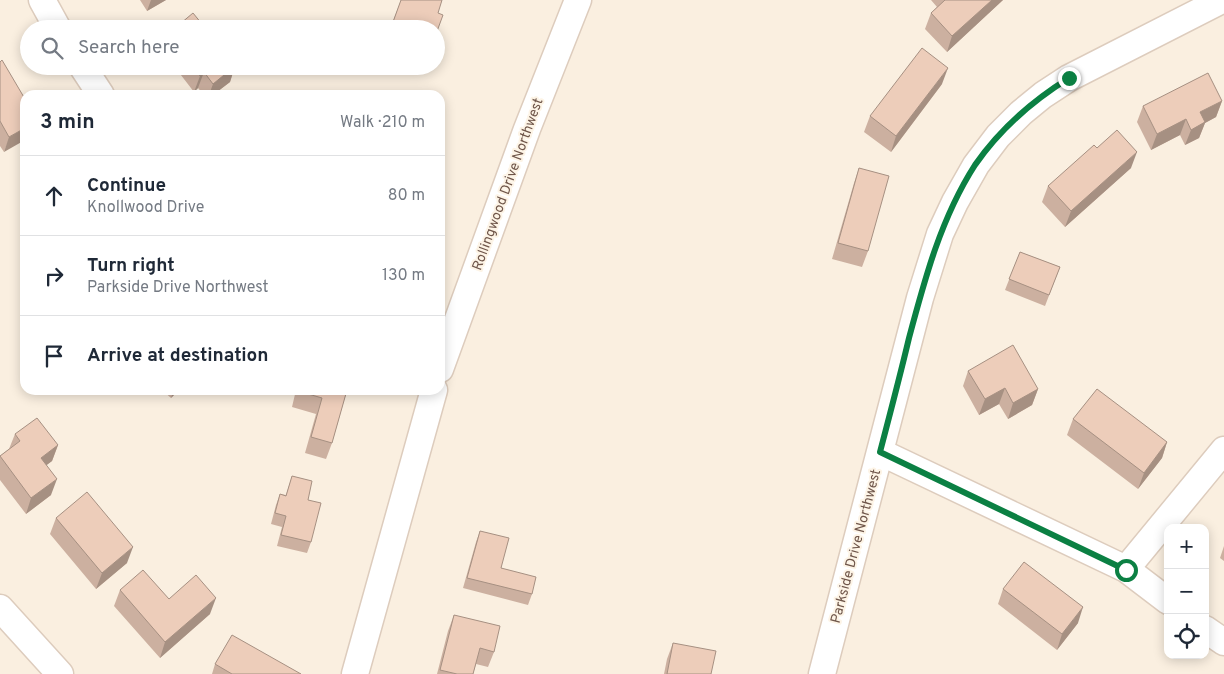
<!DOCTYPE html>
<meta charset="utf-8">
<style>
body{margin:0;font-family:Overpass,sans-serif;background:#f6f6f7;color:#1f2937}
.controls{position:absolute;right:15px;bottom:15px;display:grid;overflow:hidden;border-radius:10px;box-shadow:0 2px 12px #0003}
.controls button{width:45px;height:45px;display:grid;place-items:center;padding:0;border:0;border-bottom:1px solid #e0e1e3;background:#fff;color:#1f2937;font:25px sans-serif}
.stop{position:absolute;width:15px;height:15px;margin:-11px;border:4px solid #0b8043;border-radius:50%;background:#fff}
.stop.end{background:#0b8043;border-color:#fff;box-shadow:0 1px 5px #0008}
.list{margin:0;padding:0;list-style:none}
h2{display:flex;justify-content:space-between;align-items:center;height:65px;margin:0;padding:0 20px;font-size:21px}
h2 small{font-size:16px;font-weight:400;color:#747a83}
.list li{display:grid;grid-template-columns:32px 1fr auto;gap:15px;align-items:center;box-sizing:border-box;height:80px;padding:0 20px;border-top:1px solid #e0e1e3}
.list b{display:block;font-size:19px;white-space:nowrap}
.list p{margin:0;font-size:16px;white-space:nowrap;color:#747a83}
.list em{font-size:16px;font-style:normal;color:#747a83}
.icon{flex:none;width:28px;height:28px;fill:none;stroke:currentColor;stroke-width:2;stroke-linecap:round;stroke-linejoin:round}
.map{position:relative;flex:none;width:1224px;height:674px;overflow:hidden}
.search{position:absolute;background:#fff;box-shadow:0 2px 12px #0003;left:20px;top:20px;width:425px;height:55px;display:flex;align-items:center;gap:12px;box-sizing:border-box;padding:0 18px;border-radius:28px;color:#747a83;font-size:19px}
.panel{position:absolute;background:#fff;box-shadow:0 2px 12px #0003;left:20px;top:90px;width:425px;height:305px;border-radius:15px}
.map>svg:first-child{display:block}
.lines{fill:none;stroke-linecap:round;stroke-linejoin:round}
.minor-casing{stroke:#ddccbd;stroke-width:29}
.minor{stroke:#fff;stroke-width:26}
.wall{fill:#ccb0a0}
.shaded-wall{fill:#a69082}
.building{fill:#edcdba;stroke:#a69082}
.route{stroke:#0b8043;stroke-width:6}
.labels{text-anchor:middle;stroke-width:4;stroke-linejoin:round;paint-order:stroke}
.street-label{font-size:14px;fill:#6f564a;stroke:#fdf4e6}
</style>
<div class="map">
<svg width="1224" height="674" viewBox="0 0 1224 674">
<rect width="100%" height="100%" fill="#faefe0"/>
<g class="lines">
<g class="minor-casing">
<path id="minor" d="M 42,0 L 58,29
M 82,66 L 101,95
M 440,369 L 527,129 L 578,0
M 880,452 L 1126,569 L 1168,601
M 1126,569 L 1224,450
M 0,608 L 60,674
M 1205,629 L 1224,642
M 355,674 L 434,390
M 822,674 L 920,298 L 940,234 L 955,202 L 976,165 L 998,136 L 1021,113 L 1043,95 L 1069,78 L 1222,0"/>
</g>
<use href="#minor" class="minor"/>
</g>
<path class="wall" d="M 140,0 L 166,0 L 147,11 Z
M 401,0 L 438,13 L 436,29 L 390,29 Z
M 931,0 L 1003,0 L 947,52 L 925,29 L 931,13 L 937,7 Z
M 0,62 L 25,99 L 4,152 L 0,146 Z
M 174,66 L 235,66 L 230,82 L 213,95 L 204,95 L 198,88 L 194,92 Z
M 942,84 L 891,152 L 864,132 L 870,116 Z
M 1222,101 L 1216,117 L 1205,123 L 1199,138 L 1185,145 L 1180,135 L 1151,150 L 1137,122 L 1143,106 Z
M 1097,148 L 1131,168 L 1065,227 L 1042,202 L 1048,186 Z
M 859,168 L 868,251 L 862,267 L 832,259 L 854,183 Z
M 1020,252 L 1060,267 L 1045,306 L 1005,290 Z
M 968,371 L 1038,389 L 1032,405 L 1008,419 L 999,404 L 979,415 L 963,386 Z
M 162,390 L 179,390 L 171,398 Z
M 296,390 L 347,390 L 332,443 L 326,459 L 305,453 L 316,414 L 292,407 Z
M 1073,419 L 1167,442 L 1162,458 L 1138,489 L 1067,435 Z
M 15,434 L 58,445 L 52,461 L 46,465 L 51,495 L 26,514 L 0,480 L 0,456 L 9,449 Z
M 292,476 L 308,500 L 311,542 L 307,553 L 277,546 L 282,527 L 271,524 L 276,505 L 280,494 L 286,495 Z
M 56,518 L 127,563 L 96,589 L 50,534 Z
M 480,531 L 501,568 L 532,594 L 528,605 L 463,588 L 476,542 Z
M 1224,546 L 1224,561 L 1220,558 Z
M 1003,589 L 1078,623 L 1057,650 L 998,604 Z
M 120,590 L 169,599 L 210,614 L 160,658 L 114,606 Z
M 454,615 L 494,652 L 488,667 L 476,664 L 473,674 L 437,674 L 448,631 Z
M 673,643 L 711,674 L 664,674 L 667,659 Z
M 215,664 L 301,674 L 212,674 Z"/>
<path class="shaded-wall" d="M 151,0 L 166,0 L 147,11 Z
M 992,0 L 1003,0 L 947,52 L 952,36 Z
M 235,66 L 230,82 L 213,95 L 209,95 L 213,84 Z
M 948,68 L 942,84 L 891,152 L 896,136 Z
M 204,72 L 198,88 L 194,92 L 200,76 Z
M 1222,101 L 1216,117 L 1205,123 L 1199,138 L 1185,145 L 1191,130 L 1200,112 Z
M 1186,119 L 1180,135 L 1151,150 L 1157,134 Z
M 25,128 L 25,140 L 4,152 L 9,137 Z
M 1137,152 L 1131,168 L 1065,227 L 1071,211 Z
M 1005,388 L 999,404 L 979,415 L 985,399 Z
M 1038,389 L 1032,405 L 1008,419 L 1013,403 Z
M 174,390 L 179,390 L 171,398 Z
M 1167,442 L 1162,458 L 1138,489 L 1144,473 Z
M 58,445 L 52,461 L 35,474 L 41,458 Z
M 57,479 L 51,495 L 26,514 L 31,498 Z
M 133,547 L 127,563 L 96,589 L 102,573 Z
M 216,598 L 210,614 L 160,658 L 165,642 Z
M 1083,607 L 1078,623 L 1057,650 L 1062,634 Z"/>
<path class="building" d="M 401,0 L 442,0 L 438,13 L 443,15 L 436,34 L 436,29 L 411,29 L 393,22 Z
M 945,0 L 992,0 L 952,36 L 931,13 Z
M 193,13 L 206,29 L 174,29 Z
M 922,48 L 948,68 L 896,136 L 870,116 Z
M 2,60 L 25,99 L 25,128 L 9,137 L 0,121 L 0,62 Z
M 192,66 L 235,66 L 213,84 L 204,72 L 200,76 Z
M 1208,73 L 1222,101 L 1200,112 L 1205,122 L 1191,130 L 1186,119 L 1157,134 L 1143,106 Z
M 266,91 L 269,95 L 259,95 Z
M 1117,130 L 1137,152 L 1071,211 L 1048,186 L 1094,145 L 1097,148 Z
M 859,168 L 889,176 L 868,251 L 838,243 Z
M 1020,252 L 1060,267 L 1049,295 L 1009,279 Z
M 1013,345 L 1038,389 L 1013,403 L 1005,388 L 985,399 L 968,371 Z
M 1097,389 L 1167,442 L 1144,473 L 1073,419 Z
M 298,390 L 347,390 L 332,443 L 311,437 L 322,398 L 298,391 Z
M 37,418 L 58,445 L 41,458 L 57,479 L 31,498 L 0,456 L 20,441 L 15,434 Z
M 292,476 L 312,481 L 308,500 L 321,503 L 311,542 L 281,535 L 286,516 L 275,513 L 280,494 L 286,496 Z
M 87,492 L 133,547 L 102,573 L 56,518 Z
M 480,531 L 509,538 L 501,568 L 536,577 L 532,594 L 467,578 Z
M 1024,562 L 1083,607 L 1062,634 L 1003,589 Z
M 143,570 L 169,599 L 196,575 L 216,598 L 165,642 L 120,590 Z
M 454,615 L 500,626 L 494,652 L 480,648 L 473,674 L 457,674 L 440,670 Z
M 232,635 L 301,674 L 232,674 L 215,664 Z
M 673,643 L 716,651 L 711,674 L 667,674 Z"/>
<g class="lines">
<path class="route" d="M 1069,78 C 1032,101 1000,129 975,165 C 941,218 925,278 909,338 C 900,376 890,414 880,452 L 1126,570"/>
</g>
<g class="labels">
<g class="street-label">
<text transform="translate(507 184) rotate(-70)" y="5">Rollingwood Drive Northwest</text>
<text transform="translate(855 546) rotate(-75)" y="5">Parkside Drive Northwest</text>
</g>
</g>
</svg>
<div class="controls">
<button>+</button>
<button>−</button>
<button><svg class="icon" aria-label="locate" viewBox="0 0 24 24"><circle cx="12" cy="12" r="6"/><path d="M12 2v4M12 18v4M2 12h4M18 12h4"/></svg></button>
</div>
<div class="stop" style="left:1126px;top:570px"></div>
<div class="stop end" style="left:1069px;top:78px"></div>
<div class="search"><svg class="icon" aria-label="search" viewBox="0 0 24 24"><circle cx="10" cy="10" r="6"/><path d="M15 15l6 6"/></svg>Search here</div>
<section class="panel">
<h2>3 min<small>Walk · 210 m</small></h2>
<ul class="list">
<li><svg class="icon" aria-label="ahead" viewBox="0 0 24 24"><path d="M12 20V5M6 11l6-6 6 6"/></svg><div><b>Continue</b><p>Knollwood Drive</p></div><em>80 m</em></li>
<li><svg class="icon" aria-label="right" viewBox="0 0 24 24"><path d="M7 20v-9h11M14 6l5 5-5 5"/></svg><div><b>Turn right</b><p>Parkside Drive Northwest</p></div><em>130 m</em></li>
<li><svg class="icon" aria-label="arrive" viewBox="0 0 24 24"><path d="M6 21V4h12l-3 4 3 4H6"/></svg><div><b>Arrive at destination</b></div></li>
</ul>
</section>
</div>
